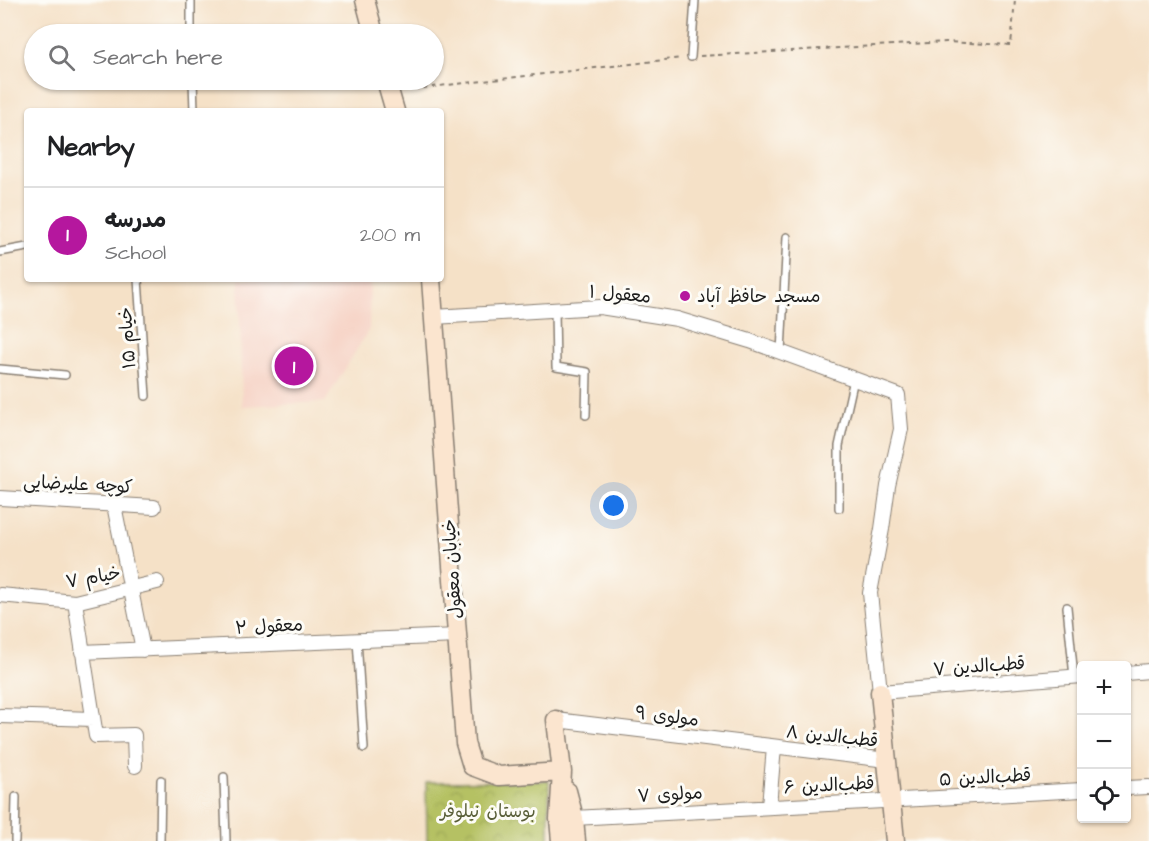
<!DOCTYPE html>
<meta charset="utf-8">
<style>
body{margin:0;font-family:"Architects Daughter","Playpen Sans Arabic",sans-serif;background:#f2f2f2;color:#202124}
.controls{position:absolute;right:18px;bottom:18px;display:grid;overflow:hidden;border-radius:6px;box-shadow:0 2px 4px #0004}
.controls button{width:54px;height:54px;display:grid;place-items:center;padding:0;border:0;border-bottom:2px solid #e0e0e0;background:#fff;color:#202124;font:30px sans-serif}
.you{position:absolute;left:614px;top:506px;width:21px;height:21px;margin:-15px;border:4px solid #fff;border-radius:50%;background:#1a73e8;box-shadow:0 0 0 9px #1a73e833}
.badge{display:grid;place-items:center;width:39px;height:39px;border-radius:50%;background:#b5179e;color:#fff;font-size:20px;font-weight:700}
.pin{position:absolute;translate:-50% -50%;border:3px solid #fff;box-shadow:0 2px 6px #0006}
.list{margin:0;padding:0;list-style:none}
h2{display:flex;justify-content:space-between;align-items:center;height:78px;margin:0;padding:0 24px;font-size:26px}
h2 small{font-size:20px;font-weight:400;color:#757577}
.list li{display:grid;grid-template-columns:39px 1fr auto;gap:18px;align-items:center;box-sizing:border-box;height:96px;padding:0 24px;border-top:2px solid #e0e0e0}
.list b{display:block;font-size:22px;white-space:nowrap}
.list p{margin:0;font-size:20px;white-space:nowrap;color:#757577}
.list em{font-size:20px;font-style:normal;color:#757577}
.icon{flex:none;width:33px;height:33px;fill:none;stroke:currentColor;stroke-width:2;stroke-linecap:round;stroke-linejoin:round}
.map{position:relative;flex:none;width:1149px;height:841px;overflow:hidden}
.search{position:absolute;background:#fff;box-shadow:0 2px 4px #0004;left:24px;top:24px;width:420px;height:66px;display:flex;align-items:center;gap:15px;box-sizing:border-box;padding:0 21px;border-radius:33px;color:#757577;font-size:22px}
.panel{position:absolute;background:#fff;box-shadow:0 2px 4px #0004;left:24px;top:108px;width:420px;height:174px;border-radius:6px}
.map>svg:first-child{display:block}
.built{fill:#f6d2c4}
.park{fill:url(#park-crowns);stroke:#686e40;stroke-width:1.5}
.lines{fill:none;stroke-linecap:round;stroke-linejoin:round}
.lane-casing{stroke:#887e72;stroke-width:10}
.street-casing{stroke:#887e72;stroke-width:16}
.secondary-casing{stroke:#887e72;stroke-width:21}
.path{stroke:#887e72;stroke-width:2;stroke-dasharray:4.5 4.5;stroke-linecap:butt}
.lane{stroke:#fff;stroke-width:7}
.street{stroke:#fff;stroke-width:14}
.secondary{stroke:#fbe5cf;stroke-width:18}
.poi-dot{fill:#b5179e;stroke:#fdfcf7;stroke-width:2}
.labels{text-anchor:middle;stroke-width:6;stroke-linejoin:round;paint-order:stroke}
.street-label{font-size:18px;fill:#1c1c1c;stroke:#fdfcf7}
.poi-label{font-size:18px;fill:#1c1c1c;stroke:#fdfcf7;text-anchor:start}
.park-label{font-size:18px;fill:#595e38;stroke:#fdfcf7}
</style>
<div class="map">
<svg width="1149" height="841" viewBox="0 0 1149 841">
<defs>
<pattern id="park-crowns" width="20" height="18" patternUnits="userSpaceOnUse" patternTransform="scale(1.5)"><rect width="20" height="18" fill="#b5c163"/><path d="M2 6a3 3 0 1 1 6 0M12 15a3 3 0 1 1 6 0" fill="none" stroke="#9ba555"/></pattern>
</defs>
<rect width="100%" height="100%" fill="#fdfcf7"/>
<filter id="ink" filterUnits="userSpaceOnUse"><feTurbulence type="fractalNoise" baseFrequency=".0167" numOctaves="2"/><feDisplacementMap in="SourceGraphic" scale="12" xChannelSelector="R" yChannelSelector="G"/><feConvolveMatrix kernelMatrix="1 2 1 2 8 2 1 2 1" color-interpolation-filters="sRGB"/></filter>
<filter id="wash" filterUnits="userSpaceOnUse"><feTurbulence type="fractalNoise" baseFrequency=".008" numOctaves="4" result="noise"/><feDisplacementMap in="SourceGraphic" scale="24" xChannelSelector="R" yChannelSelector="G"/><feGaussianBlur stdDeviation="1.35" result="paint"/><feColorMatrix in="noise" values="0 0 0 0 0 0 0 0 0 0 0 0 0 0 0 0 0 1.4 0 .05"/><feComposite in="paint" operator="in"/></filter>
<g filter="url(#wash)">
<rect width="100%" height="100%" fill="#f5e1c7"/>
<path class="built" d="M 239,279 L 370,279 L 369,329 L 325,402 L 242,406 Z"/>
<path class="park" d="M 549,781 L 549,841 L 427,841 L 426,782 Z"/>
</g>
<g filter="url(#ink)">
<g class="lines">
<g class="lane-casing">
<path id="lane" d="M 191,34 L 191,0
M 691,57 L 695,0
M 193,80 L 194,111
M 0,252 L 27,247
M 138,279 L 146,396
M 555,310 L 556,367 L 587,372 L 586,415
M 781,352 L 787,237
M 0,369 L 65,375
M 839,508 L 839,446 L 854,379
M 1067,607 L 1074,677
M 357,640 L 364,748
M 224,777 L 226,841
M 15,841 L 16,797
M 160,841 L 161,780"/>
</g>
<g class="street-casing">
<path id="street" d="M 434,317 L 600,307 L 677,319 L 750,341 L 898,395 L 901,429 L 888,486 L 882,529 L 870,593 L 880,692 L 1082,676
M 0,498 L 154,507
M 114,505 L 143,650
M 0,595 L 75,602 L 157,582
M 75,602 L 96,736 L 134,735 L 135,766
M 82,652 L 457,636
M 1126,673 L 1149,671
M 0,716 L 93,719
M 556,720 L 887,760
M 1126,788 L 1149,787
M 769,806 L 774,747
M 574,818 L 1082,790"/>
</g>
<g class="secondary-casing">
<path id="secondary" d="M 365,0 L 374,34
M 386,80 L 395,111
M 431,279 L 465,743 L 472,766 L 499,776 L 562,772
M 880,692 L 895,841
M 556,720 L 562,772 L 559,819 L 561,841
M 567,791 L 574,818 L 576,841"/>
</g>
<path class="path" d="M 700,56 L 946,42 L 1011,45 L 1015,0
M 405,90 L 682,58"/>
<use href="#lane" class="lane"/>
<use href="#street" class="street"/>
<use href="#secondary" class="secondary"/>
</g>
</g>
<circle class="poi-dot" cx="685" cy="296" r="6"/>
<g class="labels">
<g class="street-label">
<text transform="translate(620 294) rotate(5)" y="6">معقول ۱</text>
<text transform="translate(127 338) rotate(-94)" y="6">خیام ۱۵</text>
<text transform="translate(78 484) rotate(3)" y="6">کوچه علیرضایی</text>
<text transform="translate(452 569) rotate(-94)" y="6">خیابان معقول</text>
<text transform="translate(93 577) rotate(-10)" y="6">خیام ۷</text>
<text transform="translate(269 626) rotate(-3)" y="6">معقول ۲</text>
<text transform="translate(979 666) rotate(-4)" y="6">قطب‌الدین ۷</text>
<text transform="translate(667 716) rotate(7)" y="6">مولوی ۹</text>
<text transform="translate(832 736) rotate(6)" y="6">قطب‌الدین ۸</text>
<text transform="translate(985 777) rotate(-3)" y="6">قطب‌الدین ۵</text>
<text transform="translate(829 785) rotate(-3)" y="6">قطب‌الدین ۶</text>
<text transform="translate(670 794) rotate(-3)" y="6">مولوی ۷</text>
</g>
<g class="poi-label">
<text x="697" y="302">مسجد حافظ آباد</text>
</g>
<g class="park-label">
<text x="488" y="817">بوستان نیلوفر</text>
</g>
</g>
</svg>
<div class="controls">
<button>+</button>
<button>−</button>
<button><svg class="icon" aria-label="locate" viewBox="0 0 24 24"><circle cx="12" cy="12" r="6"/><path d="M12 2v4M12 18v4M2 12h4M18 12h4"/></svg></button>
</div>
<div class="you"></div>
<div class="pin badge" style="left:294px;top:366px">1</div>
<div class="search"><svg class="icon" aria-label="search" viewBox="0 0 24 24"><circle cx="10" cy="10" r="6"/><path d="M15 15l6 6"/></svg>Search here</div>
<section class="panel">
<h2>Nearby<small></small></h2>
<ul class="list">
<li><span class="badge">1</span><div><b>مدرسه</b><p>School</p></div><em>200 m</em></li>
</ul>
</section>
</div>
